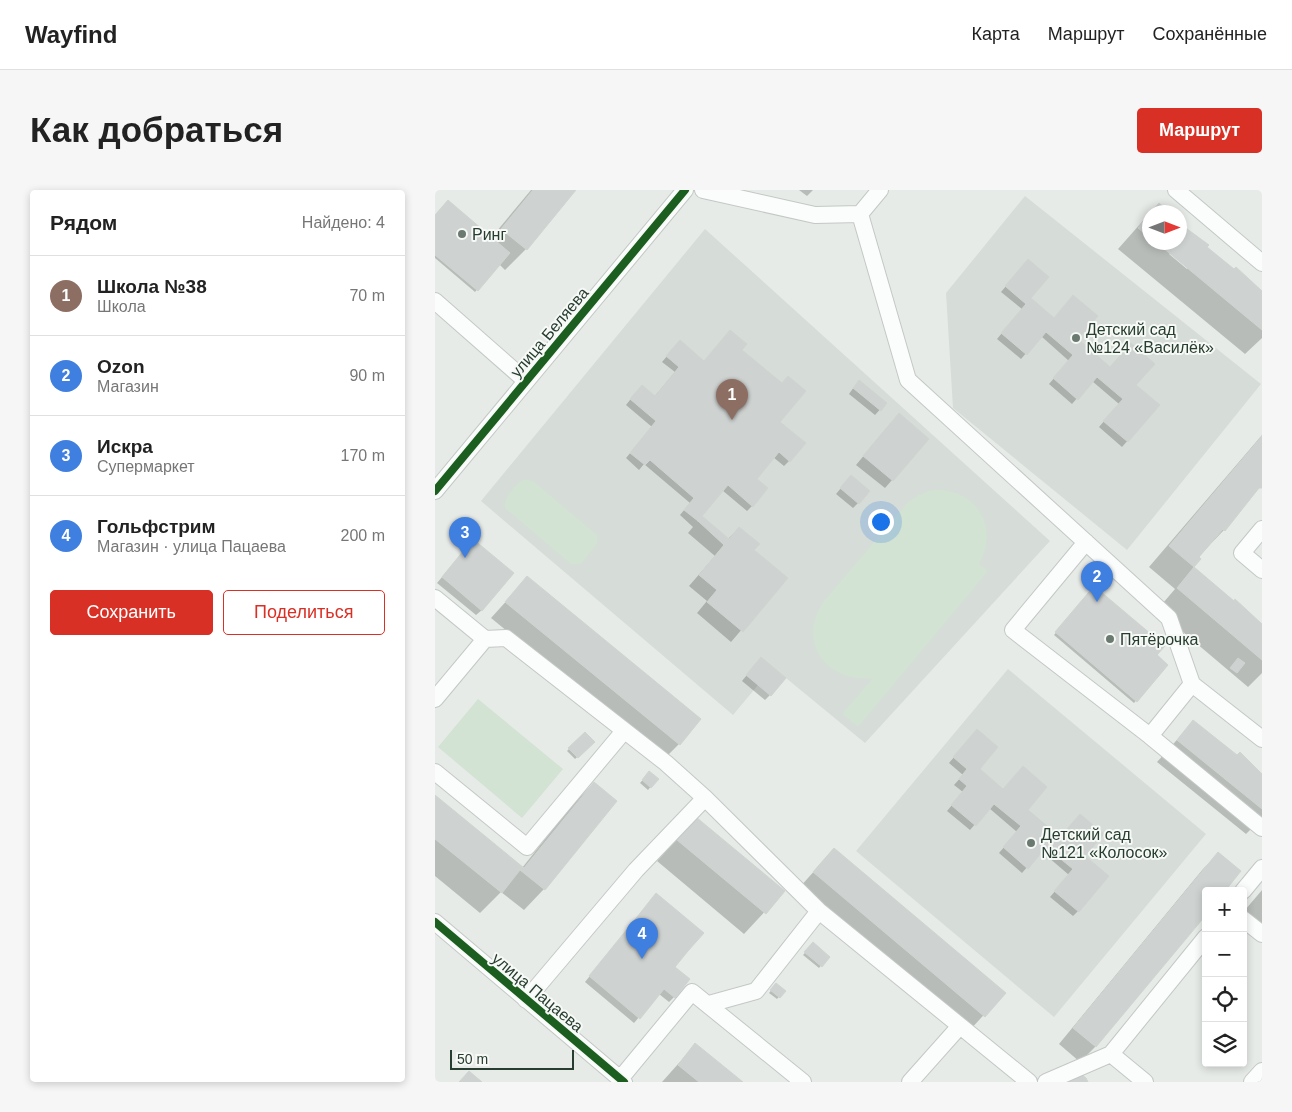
<!DOCTYPE html>
<html lang="ru">
<meta charset="utf-8">
<style>
body{margin:0;font-family:Helvetica,sans-serif;background:#f6f6f6;color:#222}
.controls{position:absolute;right:15px;bottom:15px;display:grid;overflow:hidden;border-radius:5px;box-shadow:0 2px 8px #0003}
.controls button{width:45px;height:45px;display:grid;place-items:center;padding:0;border:0;border-bottom:1px solid #e0e0e0;background:#fff;color:#222;font:25px sans-serif}
.compass{position:absolute;left:707px;top:15px;width:45px;height:45px;border-radius:50%;background:#fff;box-shadow:0 2px 8px #0003;rotate:90deg}
.scale{position:absolute;left:15px;bottom:12px;width:124px;box-sizing:border-box;padding-left:5px;border:2px solid #273d30;border-top:0;font-size:14px;line-height:18px;white-space:nowrap;color:#273d30;-webkit-text-stroke:4px #f6f9f6;paint-order:stroke}
.you{position:absolute;left:445px;top:331px;width:18px;height:18px;margin:-12px;border:4px solid #fff;border-radius:50%;background:#1a73e8;box-shadow:0 0 0 8px #1a73e833}
.badge{display:grid;place-items:center;width:32px;height:32px;border-radius:50%;background:#d93025;color:#fff;font-size:16px;font-weight:700}
.pin{position:absolute;translate:-50% -41px;filter:drop-shadow(0 1px 2px #0008)}
.pin::after{content:'';position:absolute;top:26px;width:18px;height:15px;background:inherit;clip-path:polygon(0 0,100% 0,50% 100%)}
.list{margin:0;padding:0;list-style:none}
h2{display:flex;justify-content:space-between;align-items:center;height:65px;margin:0;padding:0 20px;font-size:21px}
h2 small{font-size:16px;font-weight:400;color:#767676}
.list li{display:grid;grid-template-columns:32px 1fr auto;gap:15px;align-items:center;box-sizing:border-box;height:80px;padding:0 20px;border-top:1px solid #e0e0e0}
.list b{display:block;font-size:19px;white-space:nowrap}
.list p{margin:0;font-size:16px;white-space:nowrap;color:#767676}
.list em{font-size:16px;font-style:normal;color:#767676}
.actions{display:flex;gap:10px;padding:15px 20px}
.actions a{flex:1;padding:11px 0;border:1px solid #d93025;border-radius:5px;text-align:center;font-size:18px;color:#d93025}
.actions .main{background:#d93025;color:#fff}
.icon{flex:none;width:28px;height:28px;fill:none;stroke:currentColor;stroke-width:2;stroke-linecap:round;stroke-linejoin:round}
.map{position:relative;flex:none;width:827px;height:892px;overflow:hidden;border-radius:5px}
header{display:flex;align-items:center;gap:30px;box-sizing:border-box;height:70px;padding:0 25px;background:#fff;border-bottom:1px solid #e0e0e0}
header strong{font-size:24px}
nav{display:flex;gap:28px;margin-inline-start:auto;font-size:18px}
.intro{display:flex;align-items:center;justify-content:space-between;box-sizing:border-box;height:120px;padding:0 30px}
h1{margin:0;font-size:35px}
.button{padding:12px 22px;border-radius:5px;background:#d93025;color:#fff;font-size:18px;font-weight:700}
main{display:flex;gap:30px;padding:0 30px}
aside{flex:1;background:#fff;border-radius:5px;box-shadow:0 2px 8px #0003}
.map>svg:first-child{display:block}
.built{fill:#d6dcd7}
.green{fill:#d2e2d3}
.shadow{fill:#0003;fill-rule:evenodd}
.building{fill:#ced2d0;stroke:#d0d4d1}
.lines{fill:none;stroke-linecap:round;stroke-linejoin:round}
.minor-casing{stroke:#c4c8c5;stroke-width:18}
.minor{stroke:#fbfcfc;stroke-width:16}
.cycleway-casing{stroke:#f6f9f6;stroke-width:11}
.cycleway{stroke:#1b5e20;stroke-width:8}
.poi-dot{fill:#6a7a70;stroke:#f6f9f6;stroke-width:2}
.labels{text-anchor:middle;stroke-width:4;stroke-linejoin:round;paint-order:stroke}
.poi-label{font-size:16px;fill:#273d30;stroke:#f6f9f6;text-anchor:start}
.street-label{font-size:16px;fill:#273d30;stroke:#f6f9f6}
</style>
<header>
<strong>Wayfind</strong>
<nav><a>Карта</a><a>Маршрут</a><a>Сохранённые</a></nav>
</header>
<div class="intro"><h1>Как добраться</h1><a class="button">Маршрут</a></div>
<main>
<aside>
<h2>Рядом<small>Найдено: 4</small></h2>
<ul class="list">
<li><span class="badge" style="background:#8d6e63">1</span><div><b>Школа №38</b><p>Школа</p></div><em>70 m</em></li>
<li><span class="badge" style="background:#3f7fe0">2</span><div><b>Ozon</b><p>Магазин</p></div><em>90 m</em></li>
<li><span class="badge" style="background:#3f7fe0">3</span><div><b>Искра</b><p>Супермаркет</p></div><em>170 m</em></li>
<li><span class="badge" style="background:#3f7fe0">4</span><div><b>Гольфстрим</b><p>Магазин · улица Пацаева</p></div><em>200 m</em></li>
</ul>
<div class="actions"><a class="main">Сохранить</a><a>Поделиться</a></div>
</aside>
<div class="map">
<svg width="827" height="892" viewBox="0 0 827 892">
<rect width="100%" height="100%" fill="#e7ebe8"/>
<path class="built" d="M 590,6 L 826,194 L 692,360 L 518,218 L 511,103 Z
M 270,39 L 615,351 L 430,553 L 351,488 L 336,506 L 323,495 L 298,525 L 46,311 Z
M 573,479 L 771,644 L 619,827 L 421,661 Z"/>
<path class="green" d="M 91,289 L 99,292 L 162,345 L 162,354 L 146,374 L 136,374 L 70,318 C 68,308 81,292 91,289 Z
M 497,300 C 540,297 565,336 544,374 L 553,381 L 423,537 L 407,524 L 438,488 C 391,494 360,450 390,410 L 473,312 L 484,305 Z
M 43,509 L 128,579 L 87,628 L 3,557 Z"/>
<path class="shadow" d="M 96,0 L 140,0 L 91,59 L 70,80 L 64,74 L 40,102 L 0,68 L 0,27 L 56,48 Z
M 364,0 L 378,0 L 372,6 Z
M 714,24 L 714,52 L 744,52 L 758,43 L 772,55 L 771,57 L 827,102 L 827,148 L 810,164 L 683,59 ZM 735,63 L 753,78 L 752,79 L 734,64 Z
M 588,76 L 594,108 L 675,178 L 723,216 L 687,257 L 664,237 L 684,214 L 657,191 L 637,214 L 614,194 L 634,171 L 606,146 L 586,169 L 562,149 L 587,119 L 566,102 Z
M 240,157 L 269,172 L 306,160 L 343,232 L 354,271 L 349,276 L 338,267 L 320,289 L 317,316 L 312,321 L 287,300 L 262,330 L 263,332 L 267,328 L 293,349 L 304,338 L 318,360 L 351,388 L 296,452 L 262,423 L 272,411 L 254,396 L 280,366 L 253,343 L 258,337 L 245,325 L 255,313 L 209,274 L 204,280 L 191,268 L 217,237 L 191,215 L 202,201 L 219,207 L 240,182 L 227,172 Z
M 419,197 L 451,213 L 440,225 L 414,204 Z
M 456,233 L 493,249 L 450,298 L 421,275 Z
M 827,245 L 827,294 L 789,340 L 763,367 L 765,369 L 758,377 L 827,435 L 827,483 L 813,497 L 722,420 L 740,399 L 714,377 Z
M 411,292 L 423,313 L 418,318 L 401,304 Z
M 33,356 L 47,420 L 41,425 L 2,393 Z
M 92,388 L 244,554 L 229,569 L 56,428 Z
M 660,398 L 732,475 L 699,513 L 619,445 Z
M 321,474 L 335,505 L 330,510 L 307,491 Z
M 758,532 L 827,585 L 827,628 L 811,644 L 722,572 Z
M 150,543 L 158,552 L 140,569 L 132,561 Z
M 537,546 L 543,579 L 648,666 L 643,721 L 638,726 L 615,707 L 634,685 L 606,661 L 587,683 L 564,663 L 582,642 L 554,618 L 535,640 L 512,621 L 528,602 L 519,595 L 528,585 L 514,573 Z
M 214,583 L 222,589 L 213,600 L 205,593 Z
M 159,593 L 109,699 L 89,720 L 66,702 L 45,723 L 0,686 L 0,607 L 87,678 L 138,614 Z
M 261,628 L 348,702 L 309,744 L 222,671 Z
M 399,659 L 569,803 L 534,841 L 364,698 Z
M 783,664 L 771,701 L 771,723 L 660,857 L 645,872 L 624,854 L 768,679 Z
M 827,700 L 827,735 L 810,720 Z
M 201,729 L 238,778 L 239,807 L 234,812 L 224,804 L 199,833 L 150,792 Z
M 378,754 L 393,767 L 384,778 L 368,765 Z
M 341,795 L 349,801 L 342,809 L 334,803 Z
M 260,855 L 306,892 L 227,892 Z"/>
<path class="building" d="M 98,0 L 141,0 L 92,60 L 66,39 Z
M 13,10 L 75,63 L 43,101 L 0,65 L 0,25 Z
M 724,13 L 732,20 L 732,22 L 716,22 Z
M 714,24 L 714,47 L 703,38 Z
M 744,33 L 774,55 L 772,57 L 799,79 L 801,77 L 827,101 L 827,140 L 721,52 L 744,52 Z
M 593,69 L 614,87 L 596,108 L 619,128 L 638,105 L 663,126 L 643,149 L 675,177 L 696,153 L 720,174 L 701,195 L 725,215 L 693,252 L 668,231 L 688,209 L 662,187 L 643,210 L 618,188 L 638,165 L 611,142 L 592,165 L 566,143 L 591,114 L 570,96 Z
M 295,140 L 312,154 L 307,160 L 347,193 L 353,186 L 371,201 L 345,232 L 371,253 L 355,272 L 344,262 L 322,289 L 333,298 L 318,317 L 293,295 L 263,331 L 249,320 L 259,308 L 215,270 L 210,275 L 195,263 L 221,231 L 195,209 L 207,195 L 220,206 L 244,177 L 231,166 L 245,150 L 269,171 Z
M 424,190 L 452,213 L 446,221 L 418,198 Z
M 464,223 L 494,249 L 458,291 L 428,266 Z
M 827,246 L 827,298 L 824,298 L 790,341 L 788,339 L 764,367 L 766,369 L 759,377 L 734,356 Z
M 416,285 L 435,301 L 424,314 L 405,298 Z
M 267,326 L 294,349 L 304,337 L 325,354 L 319,360 L 353,388 L 308,442 L 272,412 L 282,400 L 264,385 L 289,355 L 263,331 Z
M 38,349 L 79,383 L 47,421 L 7,387 Z
M 759,377 L 799,411 L 800,409 L 827,434 L 827,470 L 742,398 Z
M 92,386 L 266,529 L 245,555 L 70,412 Z
M 659,396 L 730,456 L 722,465 L 733,475 L 702,512 L 620,442 Z
M 326,467 L 351,488 L 336,506 L 311,485 Z
M 803,468 L 810,473 L 802,483 L 795,478 Z
M 758,530 L 802,565 L 805,562 L 827,584 L 827,619 L 742,550 Z
M 542,539 L 563,557 L 545,579 L 568,599 L 588,576 L 612,597 L 593,620 L 625,647 L 645,624 L 669,644 L 650,666 L 674,686 L 644,722 L 619,701 L 638,679 L 611,657 L 593,679 L 568,657 L 586,636 L 559,614 L 541,636 L 516,615 L 532,596 L 524,589 L 532,579 L 518,567 Z
M 150,542 L 160,552 L 143,568 L 133,558 Z
M 214,581 L 224,589 L 216,598 L 207,590 Z
M 159,592 L 182,611 L 110,700 L 85,680 L 67,703 L 0,649 L 0,605 L 89,678 Z
M 261,627 L 350,701 L 331,724 L 242,650 Z
M 399,658 L 571,803 L 550,827 L 378,682 Z
M 783,662 L 806,681 L 790,701 L 771,701 L 771,725 L 661,857 L 638,838 Z
M 221,703 L 269,743 L 253,761 L 206,722 Z
M 206,722 L 253,761 L 240,777 L 255,789 L 240,808 L 229,799 L 205,829 L 154,786 Z
M 378,752 L 395,767 L 387,777 L 369,762 Z
M 341,793 L 351,801 L 345,808 L 335,800 Z
M 260,853 L 308,892 L 264,892 L 243,875 Z
M 34,881 L 47,892 L 24,892 Z
M 642,881 L 651,888 L 653,892 L 632,892 Z"/>
<g class="lines">
<g class="minor-casing">
<path id="minor" d="M 268,0 L 380,25 L 425,24 L 445,0
M 741,0 L 827,73
M 425,24 L 473,190 L 734,428 L 757,494 L 827,549
M 0,111 L 91,191
M 0,301 L 250,0
M 827,339 L 807,363 L 827,380
M 651,352 L 578,440 L 715,546
M 0,408 L 50,449 L 71,448 L 231,573 L 270,608 L 384,721 L 594,892
M 757,494 L 715,546 L 827,638
M 0,509 L 50,449
M 0,582 L 92,657 L 189,541
M 808,701 L 827,678
M 808,729 L 827,744
M 0,732 L 189,892
M 91,810 L 201,680 L 270,608
M 274,814 L 321,801 L 384,721
M 676,864 L 771,747
M 185,889 L 257,802 L 368,892
M 475,892 L 524,837
M 611,892 L 676,864 L 710,892
M 817,892 L 827,881"/>
</g>
<use href="#minor" class="minor"/>
<g class="cycleway-casing">
<path id="cycleway" d="M 0,301 L 250,0
M 0,732 L 189,892"/>
</g>
<use href="#cycleway" class="cycleway"/>
</g>
<g class="poi-dot">
<circle cx="27" cy="44" r="5"/>
<circle cx="641" cy="148" r="5"/>
<circle cx="675" cy="449" r="5"/>
<circle cx="596" cy="653" r="5"/>
</g>
<g class="labels">
<g class="poi-label">
<text x="37" y="50">Ринг</text>
<text x="651" y="145">Детский сад<tspan x="651" dy="18">№124 «Василёк»</tspan></text>
<text x="685" y="455">Пятёрочка</text>
<text x="606" y="650">Детский сад<tspan x="606" dy="18">№121 «Колосок»</tspan></text>
</g>
<g class="street-label">
<text transform="translate(114 142) rotate(-50)" y="6">улица Беляева</text>
<text transform="translate(103 802) rotate(40)" y="6">улица Пацаева</text>
</g>
</g>
</svg>
<div class="controls">
<button>+</button>
<button>−</button>
<button><svg class="icon" aria-label="locate" viewBox="0 0 24 24"><circle cx="12" cy="12" r="6"/><path d="M12 2v4M12 18v4M2 12h4M18 12h4"/></svg></button>
<button><svg class="icon" aria-label="layers" viewBox="0 0 24 24"><path d="M12 4l9 5-9 5-9-5zM3 14l9 5 9-5"/></svg></button>
</div>
<svg class="compass" viewBox="-18 -18 36 36"><path d="M0-13l5 13h-10z" fill="#e53935"/><path d="M0 13l5-13h-10z" fill="#767676"/></svg>
<div class="scale">50 m</div>
<div class="you"></div>
<div class="pin badge" style="left:297px;top:230px;background:#8d6e63">1</div>
<div class="pin badge" style="left:662px;top:412px;background:#3f7fe0">2</div>
<div class="pin badge" style="left:30px;top:368px;background:#3f7fe0">3</div>
<div class="pin badge" style="left:207px;top:769px;background:#3f7fe0">4</div>
</div>
</main>
